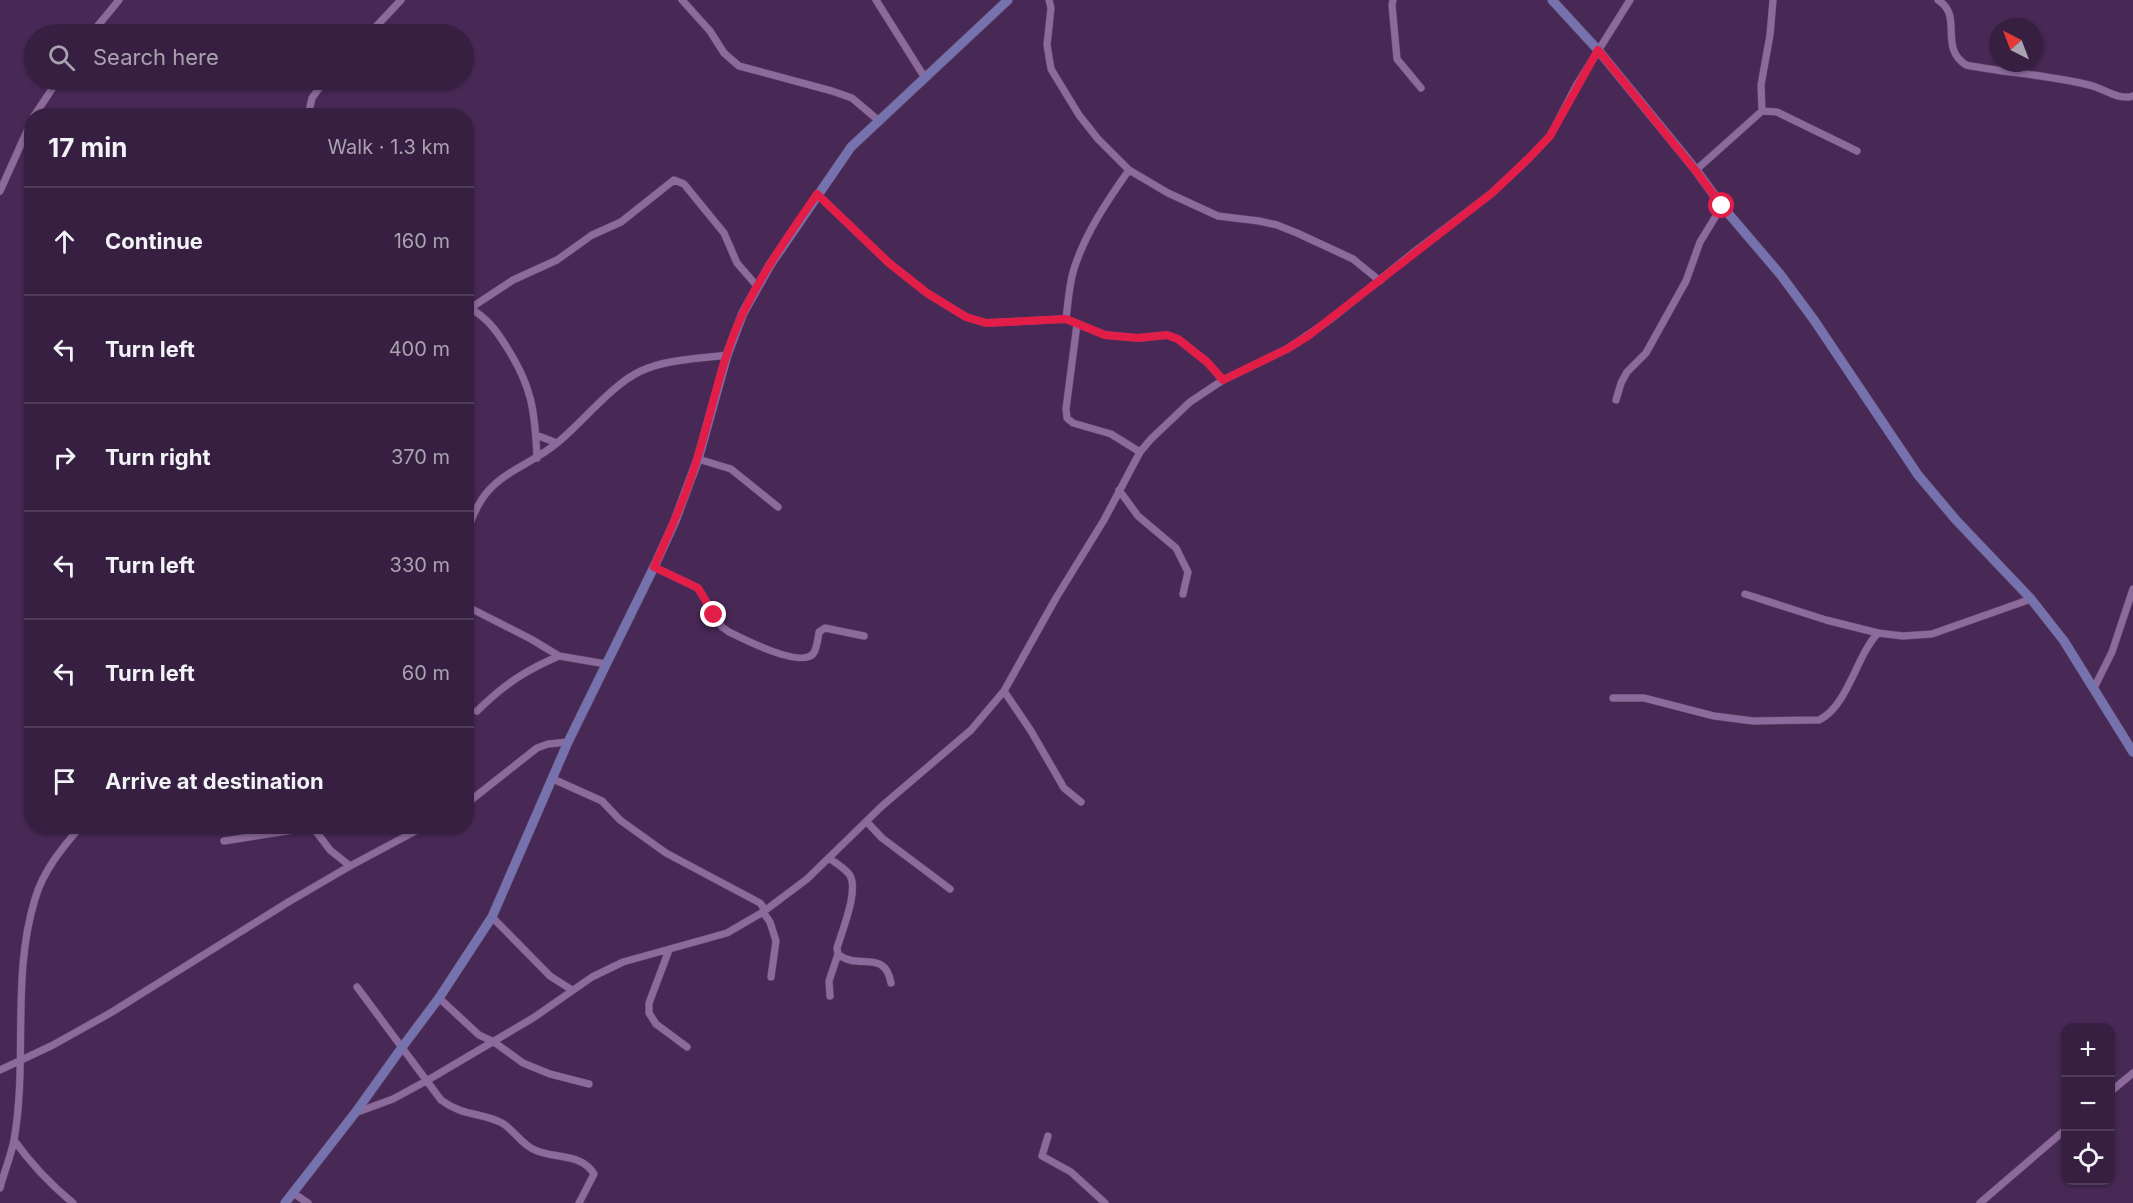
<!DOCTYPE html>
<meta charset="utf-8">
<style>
body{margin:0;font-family:Inter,sans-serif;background:#412c4b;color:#f1f3f6}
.controls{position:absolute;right:18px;bottom:18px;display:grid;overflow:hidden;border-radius:12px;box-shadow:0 2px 4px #0004}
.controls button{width:54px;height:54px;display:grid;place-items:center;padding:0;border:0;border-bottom:2px solid #503d59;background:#361f40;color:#f1f3f6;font:30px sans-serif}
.compass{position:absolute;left:1989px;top:18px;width:54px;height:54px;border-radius:50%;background:#361f40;box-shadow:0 2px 4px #0004;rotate:318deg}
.stop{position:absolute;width:18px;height:18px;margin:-14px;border:4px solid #e11d48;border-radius:50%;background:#fff}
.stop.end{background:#e11d48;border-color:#fff;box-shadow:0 2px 6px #0008}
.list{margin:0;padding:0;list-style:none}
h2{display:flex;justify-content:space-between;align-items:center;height:78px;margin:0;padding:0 24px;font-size:26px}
h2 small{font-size:20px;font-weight:400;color:#aaa2b1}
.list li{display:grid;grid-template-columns:39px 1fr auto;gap:18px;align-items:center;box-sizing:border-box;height:108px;padding:0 24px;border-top:2px solid #503d59}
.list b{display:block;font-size:22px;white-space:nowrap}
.list em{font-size:20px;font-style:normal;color:#aaa2b1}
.icon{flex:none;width:33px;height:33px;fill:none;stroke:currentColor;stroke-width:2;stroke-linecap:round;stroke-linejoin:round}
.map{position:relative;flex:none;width:2133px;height:1203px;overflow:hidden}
.search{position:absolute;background:#361f40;box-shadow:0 2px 4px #0004;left:24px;top:24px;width:450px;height:66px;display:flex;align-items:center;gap:15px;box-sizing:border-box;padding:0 21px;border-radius:33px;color:#aaa2b1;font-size:22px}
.panel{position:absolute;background:#361f40;box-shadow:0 2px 4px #0004;left:24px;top:108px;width:450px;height:726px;border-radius:24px}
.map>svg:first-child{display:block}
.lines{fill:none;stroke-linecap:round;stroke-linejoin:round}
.street-casing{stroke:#5e4568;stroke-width:8}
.secondary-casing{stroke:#5e4568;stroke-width:10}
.street{stroke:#8c6a9c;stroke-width:7}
.secondary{stroke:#7672ad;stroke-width:9}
.route{stroke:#e11d48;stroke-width:8}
</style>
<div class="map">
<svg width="2133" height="1203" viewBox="0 0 2133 1203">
<rect width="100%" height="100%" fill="#482956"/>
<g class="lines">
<g class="street-casing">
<path id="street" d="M 682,0 L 710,31 L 724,53 L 739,66 L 832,91 L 852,98 L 878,120
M 876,0 L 925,78
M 1049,0 L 1051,8 L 1047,45 L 1051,69 L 1079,115 L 1098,139 L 1129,170 L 1168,193 L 1218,216 L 1259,221 L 1277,225 L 1297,233 L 1353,259 L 1380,281
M 1393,0 L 1392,5 L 1397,59 L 1421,88
M 1938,0 C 1964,16 1938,47 1966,65 C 2006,73 2049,75 2089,85 C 2103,88 2119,101 2133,96
M 91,34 L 119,0
M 369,34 L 401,0
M 1762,111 L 1761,85 L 1770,35 L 1773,0
M 34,116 L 58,80
M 308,116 L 312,98 L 325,80
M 1696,170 L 1762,111 L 1777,112 L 1857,151
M 0,191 L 32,120
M 817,194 L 889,263 L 927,293 L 966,317 L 986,323 L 1066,319 L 1105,335 L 1138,338 L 1167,335 L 1178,339 L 1207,362 L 1223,380
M 471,309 C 487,318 496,330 506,346 C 532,386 535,411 537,458
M 466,311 L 513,280 L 557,260 L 592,235 L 621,222 L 674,180 L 684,184 L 724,233 L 737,263 L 757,286
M 1066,319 C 1068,303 1069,287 1073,272 C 1084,235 1107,201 1129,170
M 1077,324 L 1066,409 L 1067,418 L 1073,423 L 1111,434 L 1140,452
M 1616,400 L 1621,383 L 1627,372 L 1646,353 L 1686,281 L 1700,242 L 1722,206
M 536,435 L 557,443
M 698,459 L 731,469 L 778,507
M 1119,490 L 1138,516 L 1176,548 L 1188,572 L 1183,594
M 466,535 C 471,519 477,503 489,490 C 507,470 536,461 557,443 C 582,423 612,384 641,371 C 667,359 699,359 727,355
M 654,567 L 698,588 L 722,627 L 729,632 C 743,639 800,668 813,654 C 817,649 818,638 819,632 L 825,628 L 864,636
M 1745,594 L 1826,620 L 1878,633 L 1903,636 L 1932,634 L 2031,599
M 466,606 L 531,639 L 559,656 L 606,664
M 2094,688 L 2112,652 L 2133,589
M 1004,691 L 1031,731 L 1064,788 L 1081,802
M 1613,698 L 1644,698 L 1714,716 L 1753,721 L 1819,720 C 1848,706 1856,656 1878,633
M 477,711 C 505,684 524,671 559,656
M 553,779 L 602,801 L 620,820 L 666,853 L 760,903 L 763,907 L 763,912 L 770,922 L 776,941 L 771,977
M 466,804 L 537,748 L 548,744 L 568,742
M 867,822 L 882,838 L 950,889
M 312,826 L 330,850 L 350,866
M 224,841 L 313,827
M 830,859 C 836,863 844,868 849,874 C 860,888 842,931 837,948 L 838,954 C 857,971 885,948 891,983
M 492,917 L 550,976 L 572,990
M 669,950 L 649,1003 L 649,1013 L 656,1024 L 687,1047
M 357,987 L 441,1100 C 464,1117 481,1112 502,1123 C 514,1130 522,1145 535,1150 C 554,1159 582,1153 594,1174 L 579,1203
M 830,996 L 829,981 L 838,954
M 439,998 L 479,1035 L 494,1042 L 523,1063 L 550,1074 L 589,1084
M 0,1070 L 53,1045 L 112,1012 L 290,901 L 350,866 L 425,826
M 2110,1092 L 2133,1073
M 355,1113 L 393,1099 L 428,1080 L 533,1018 L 592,977 L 623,962 L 727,933 L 763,912 L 807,879 L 882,806 L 971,730 L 1004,691 L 1056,598 L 1104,520 L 1140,452 L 1151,439 L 1190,402 L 1223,380 L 1287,349 L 1331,319 L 1414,252 L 1492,193 L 1528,159 L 1550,136 L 1576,86 L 1630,0
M 1048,1136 L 1042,1156 L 1071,1172 L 1105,1203
M 14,1140 C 31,1164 50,1184 73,1203
M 0,1188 C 4,1172 11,1156 14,1140 C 28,1061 11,977 35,899 C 43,871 62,848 81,826
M 293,1193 L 308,1203
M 1980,1203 L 2066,1129"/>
</g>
<g class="secondary-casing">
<path id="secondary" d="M 1552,0 L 1598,50 L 1696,170 L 1722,206 L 1780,274 L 1814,320 L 1918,475 L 1956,520 L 2031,599 L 2064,641 L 2133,752
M 285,1203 L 355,1113 L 403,1046 L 439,998 L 492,917 L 568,742 L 654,567 L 675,521 L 698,459 L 727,355 L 743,313 L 770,265 L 851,147 L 1008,0"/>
</g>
<use href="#street" class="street"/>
<use href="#secondary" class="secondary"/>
</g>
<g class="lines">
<path class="route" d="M 714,615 L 698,588 L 654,567 C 670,531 687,494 698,456 C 713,408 722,356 744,311 C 764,270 791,232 817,194 L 889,263 L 927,293 L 966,317 L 986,323 L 1066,319 L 1105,335 L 1138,338 L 1167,335 L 1178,339 L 1207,362 L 1223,380 L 1287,349 L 1308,336 L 1492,193 L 1528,159 L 1550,136 L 1598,50 L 1696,171 L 1722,206"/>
</g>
</svg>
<div class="controls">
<button>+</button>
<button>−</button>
<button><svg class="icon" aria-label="locate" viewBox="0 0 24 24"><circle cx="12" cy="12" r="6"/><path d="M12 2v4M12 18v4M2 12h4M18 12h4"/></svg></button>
</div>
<svg class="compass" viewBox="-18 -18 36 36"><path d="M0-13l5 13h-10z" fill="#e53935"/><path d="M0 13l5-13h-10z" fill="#aaa2b1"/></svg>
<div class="stop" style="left:1722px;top:206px"></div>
<div class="stop end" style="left:714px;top:615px"></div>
<div class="search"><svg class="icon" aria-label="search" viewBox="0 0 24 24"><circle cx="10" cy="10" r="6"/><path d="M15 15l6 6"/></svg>Search here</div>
<section class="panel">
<h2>17 min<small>Walk · 1.3 km</small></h2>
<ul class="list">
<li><svg class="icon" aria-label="ahead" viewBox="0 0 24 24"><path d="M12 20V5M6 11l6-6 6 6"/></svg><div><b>Continue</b></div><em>160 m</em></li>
<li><svg class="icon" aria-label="left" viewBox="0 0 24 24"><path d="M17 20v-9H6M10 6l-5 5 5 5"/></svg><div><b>Turn left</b></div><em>400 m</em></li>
<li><svg class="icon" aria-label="right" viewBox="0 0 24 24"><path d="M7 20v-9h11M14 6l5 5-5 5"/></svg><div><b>Turn right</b></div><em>370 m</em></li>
<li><svg class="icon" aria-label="left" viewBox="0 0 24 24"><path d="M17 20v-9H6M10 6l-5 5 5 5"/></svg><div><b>Turn left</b></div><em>330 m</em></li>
<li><svg class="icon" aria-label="left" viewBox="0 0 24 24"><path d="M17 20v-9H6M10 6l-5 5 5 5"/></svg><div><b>Turn left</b></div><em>60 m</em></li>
<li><svg class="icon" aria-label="arrive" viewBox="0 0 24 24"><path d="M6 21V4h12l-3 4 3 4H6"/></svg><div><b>Arrive at destination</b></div></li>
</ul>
</section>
</div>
